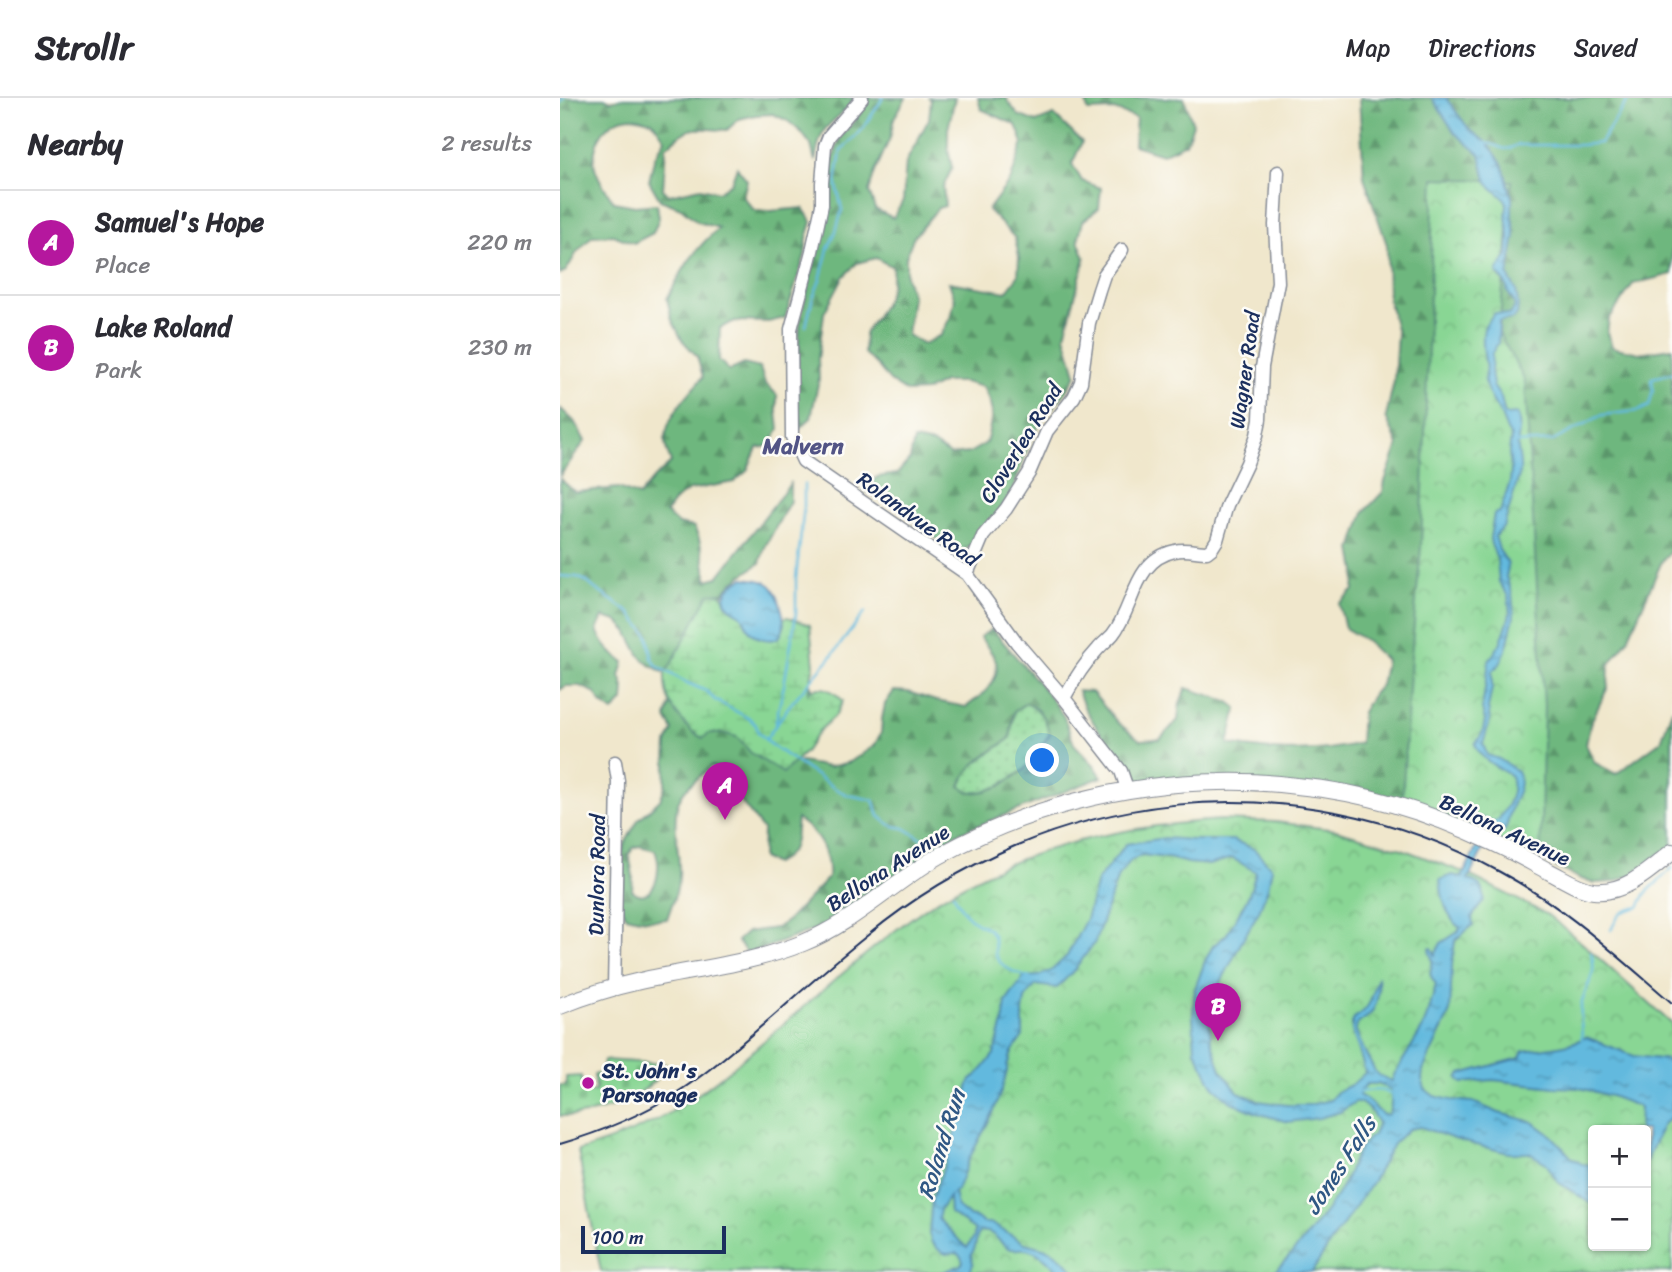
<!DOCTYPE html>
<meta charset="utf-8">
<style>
body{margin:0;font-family:Sriracha,sans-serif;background:#f7f7f7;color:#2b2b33}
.controls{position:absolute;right:21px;bottom:21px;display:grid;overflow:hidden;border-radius:7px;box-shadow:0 2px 5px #0004}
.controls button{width:63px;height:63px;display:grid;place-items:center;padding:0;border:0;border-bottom:2px solid #e1e1e2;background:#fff;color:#2b2b33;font:35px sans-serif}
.scale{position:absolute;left:21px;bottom:18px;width:145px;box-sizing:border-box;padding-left:7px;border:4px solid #1b2f5e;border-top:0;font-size:19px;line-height:24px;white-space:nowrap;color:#1b2f5e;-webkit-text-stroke:5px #fdfcf7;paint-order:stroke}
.you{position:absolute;left:483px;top:663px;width:24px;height:24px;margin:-18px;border:5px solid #fff;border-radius:50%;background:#1a73e8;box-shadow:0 0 0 10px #1a73e833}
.badge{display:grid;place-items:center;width:46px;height:46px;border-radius:50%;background:#b5179e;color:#fff;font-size:23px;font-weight:700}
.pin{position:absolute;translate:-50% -58px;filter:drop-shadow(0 2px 4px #0008)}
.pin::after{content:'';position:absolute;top:37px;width:24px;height:21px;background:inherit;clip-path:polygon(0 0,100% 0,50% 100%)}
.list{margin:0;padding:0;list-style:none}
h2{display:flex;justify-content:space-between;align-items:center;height:91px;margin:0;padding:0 28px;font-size:30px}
h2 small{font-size:23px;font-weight:400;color:#7c7c81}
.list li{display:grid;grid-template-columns:46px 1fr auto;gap:21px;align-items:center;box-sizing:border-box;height:105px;padding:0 28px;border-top:2px solid #e1e1e2}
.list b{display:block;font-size:26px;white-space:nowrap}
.list p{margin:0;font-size:23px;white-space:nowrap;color:#7c7c81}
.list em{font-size:23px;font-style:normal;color:#7c7c81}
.map{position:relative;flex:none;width:1112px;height:1174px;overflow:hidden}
header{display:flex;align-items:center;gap:42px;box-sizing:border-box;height:98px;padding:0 35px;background:#fff;border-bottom:2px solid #e1e1e2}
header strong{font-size:33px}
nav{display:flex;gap:38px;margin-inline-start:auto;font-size:24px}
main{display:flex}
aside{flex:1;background:#fff}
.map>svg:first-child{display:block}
.grass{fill:url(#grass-dots);stroke:#528279;stroke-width:2}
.forest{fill:url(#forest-firs);stroke:#44736e;stroke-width:2;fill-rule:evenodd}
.wetland{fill:url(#wetland-marsh);stroke:#528279;stroke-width:2}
.cemetery{fill:url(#cemetery-stones);stroke:#528279;stroke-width:2}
.park{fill:url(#park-crowns);stroke:#528279;stroke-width:2;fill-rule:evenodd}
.water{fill:url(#water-ripples);stroke:#3e749e;stroke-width:2;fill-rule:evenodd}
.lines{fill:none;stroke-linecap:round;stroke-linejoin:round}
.stream{stroke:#62b9de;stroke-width:2.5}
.minor-casing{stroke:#868b95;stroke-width:15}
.major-casing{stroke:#868b95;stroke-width:18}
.minor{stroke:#fff;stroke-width:12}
.major{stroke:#fff;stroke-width:16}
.tram{stroke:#1b2f5e;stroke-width:2}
.poi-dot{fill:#b5179e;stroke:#fdfcf7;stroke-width:2.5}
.labels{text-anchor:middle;stroke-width:5;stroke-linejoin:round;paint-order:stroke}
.street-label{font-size:21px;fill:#1b2f5e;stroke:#fdfcf7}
.poi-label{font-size:21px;font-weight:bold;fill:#1b2f5e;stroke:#fdfcf7;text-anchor:start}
.neighbourhood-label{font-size:23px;font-weight:bold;fill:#525485;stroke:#fdfcf7}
.water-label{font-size:23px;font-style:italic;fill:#305884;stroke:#fdfcf7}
</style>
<header>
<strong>Strollr</strong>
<nav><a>Map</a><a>Directions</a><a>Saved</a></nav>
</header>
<main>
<aside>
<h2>Nearby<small>2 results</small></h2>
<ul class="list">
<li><span class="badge">A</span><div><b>Samuel's Hope</b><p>Place</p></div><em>220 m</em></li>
<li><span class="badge">B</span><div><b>Lake Roland</b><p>Park</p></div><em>230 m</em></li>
</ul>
</aside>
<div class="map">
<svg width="1112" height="1174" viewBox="0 0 1112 1174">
<defs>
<pattern id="grass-dots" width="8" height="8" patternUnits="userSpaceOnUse" patternTransform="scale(1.75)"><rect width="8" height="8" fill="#89d694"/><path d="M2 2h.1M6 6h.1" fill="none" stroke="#76b882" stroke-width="1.8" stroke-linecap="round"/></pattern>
<pattern id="forest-firs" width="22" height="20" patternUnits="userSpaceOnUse" patternTransform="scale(1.75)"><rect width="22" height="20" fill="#6eb77e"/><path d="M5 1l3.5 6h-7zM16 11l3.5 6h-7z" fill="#5a956a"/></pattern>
<pattern id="wetland-marsh" width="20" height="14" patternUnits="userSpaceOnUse" patternTransform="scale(1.75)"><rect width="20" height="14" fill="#89d694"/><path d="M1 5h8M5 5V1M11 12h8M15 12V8" fill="none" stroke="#76b882"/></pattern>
<pattern id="cemetery-stones" width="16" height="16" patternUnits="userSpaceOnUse" patternTransform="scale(1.75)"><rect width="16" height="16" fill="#89d694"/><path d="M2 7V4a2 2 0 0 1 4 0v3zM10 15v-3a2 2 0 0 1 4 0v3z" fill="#76b882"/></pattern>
<pattern id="park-crowns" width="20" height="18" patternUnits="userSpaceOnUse" patternTransform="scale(1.75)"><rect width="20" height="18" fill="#89d694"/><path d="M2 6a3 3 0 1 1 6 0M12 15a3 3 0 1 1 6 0" fill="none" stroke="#76b882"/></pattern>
<pattern id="water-ripples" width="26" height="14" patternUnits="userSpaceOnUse" patternTransform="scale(1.75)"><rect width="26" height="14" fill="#62b9de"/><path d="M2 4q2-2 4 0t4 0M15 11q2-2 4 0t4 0" fill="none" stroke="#5097b7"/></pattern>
</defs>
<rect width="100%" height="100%" fill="#fdfcf7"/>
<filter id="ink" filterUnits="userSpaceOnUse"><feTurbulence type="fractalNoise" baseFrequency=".0143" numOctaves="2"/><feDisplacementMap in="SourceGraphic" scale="14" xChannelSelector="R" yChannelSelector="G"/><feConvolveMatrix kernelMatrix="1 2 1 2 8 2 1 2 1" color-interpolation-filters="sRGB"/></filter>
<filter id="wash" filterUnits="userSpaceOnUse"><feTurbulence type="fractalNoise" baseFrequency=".00686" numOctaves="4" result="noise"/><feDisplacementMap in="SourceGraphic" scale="28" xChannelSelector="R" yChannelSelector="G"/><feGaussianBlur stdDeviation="1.57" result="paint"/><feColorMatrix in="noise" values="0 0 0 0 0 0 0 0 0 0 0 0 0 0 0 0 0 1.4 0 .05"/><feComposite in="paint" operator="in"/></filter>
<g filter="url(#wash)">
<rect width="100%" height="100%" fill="#f0e7cc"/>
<path class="grass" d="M 466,605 C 482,613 484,619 490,635 L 464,672 L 440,688 L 426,693 L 412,695 L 400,688 C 411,661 429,658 450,640 L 454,613 Z"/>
<path class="forest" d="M 0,0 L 44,0 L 51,3 L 63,0 L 294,0 C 287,13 276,19 266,30 C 259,39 257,52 255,63 L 251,47 L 241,34 L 228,23 L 213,16 L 196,17 L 179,21 L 167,32 C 134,31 132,25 106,49 L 103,91 L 109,97 L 141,90 L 158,94 L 171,85 L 177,69 L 187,82 L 183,99 L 194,112 L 210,113 L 243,110 L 252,124 L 247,140 L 245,157 L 225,220 L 208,224 L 175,223 L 160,230 L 159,262 L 169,273 L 184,266 L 200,270 L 205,285 L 217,297 L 217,314 L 219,331 L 209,348 L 197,350 L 187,373 L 174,384 L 130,392 L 116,401 L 106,415 L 118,426 L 134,429 C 144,450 143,462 147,482 L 158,479 L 230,386 L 230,403 L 205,449 L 200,465 L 173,484 L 161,498 L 171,529 L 250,572 L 250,586 L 257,599 L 103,574 L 90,567 L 80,558 L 67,533 L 57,523 L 43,519 L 37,532 C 43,547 50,555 64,564 L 60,578 L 64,589 L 63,603 L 53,614 L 42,606 L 34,594 L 20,588 L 6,588 L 0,592 L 0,381 L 15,394 L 59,390 L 79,398 L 94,380 L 111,365 C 109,358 105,350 105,343 C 106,318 128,297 143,279 L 137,258 L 122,242 L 112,222 L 107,201 C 123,171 133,152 159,130 L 138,124 L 121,110 L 100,102 L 89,83 L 94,61 L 105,41 L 92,23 C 85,22 76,19 70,19 C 47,21 34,41 34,63 C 35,77 46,92 54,104 L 75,108 L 97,106 L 99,120 L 93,135 L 74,145 L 53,137 L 32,138 L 17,154 L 6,173 L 0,176 Z
M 308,0 L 346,0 L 334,20 L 330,40 L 315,74 L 309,93 L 315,111 L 333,120 L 343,103 L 346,64 L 369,21 L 371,2 L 369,0 L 395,0 L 388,31 L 388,50 L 392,70 L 383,89 L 385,108 L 378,110 L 353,140 L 346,159 L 346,179 L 352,198 L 347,237 L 364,246 L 381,237 L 390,220 L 395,202 L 389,184 L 446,194 L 458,178 L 459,159 L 455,140 L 428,112 L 451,81 L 463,45 L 456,27 L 421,11 L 418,0 L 447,0 L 447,2 L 458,17 L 476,24 L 494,17 L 522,44 L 512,66 L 522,83 L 541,90 L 539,110 L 523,123 L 518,142 L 525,160 L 505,237 L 516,276 L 507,293 L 481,324 L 471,341 L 451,398 L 416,445 L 399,454 L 382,445 L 337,408 L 303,392 L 317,379 L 337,376 L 350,361 L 354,342 L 373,346 L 390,357 L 409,355 L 426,345 C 433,319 435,312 423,289 L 404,284 L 384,284 L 366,293 L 347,294 L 330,283 L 318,268 L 304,255 L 305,235 L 326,203 L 331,188 L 333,169 L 316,160 L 297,165 L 283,179 L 264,215 L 258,261 L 259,281 L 251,320 L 239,331 L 235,307 L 240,221 L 264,127 L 270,69 L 280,40 L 300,16 Z
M 525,0 L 624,0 L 633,26 L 626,45 L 602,56 L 574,47 L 576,20 L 554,12 L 528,13 Z
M 799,0 L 1112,0 L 1112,176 L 1073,186 L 1049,221 L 1047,235 L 1052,249 L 1079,255 L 1112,250 L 1112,452 L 1102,463 L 1068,541 L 1049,567 L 1048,589 L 1030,626 L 1026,647 L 1035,665 L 1056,676 L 1101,643 L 1112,611 L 1112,747 L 1071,777 L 1054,784 L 1034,785 L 1021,781 L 980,762 L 828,699 L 571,685 L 565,665 L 537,630 L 524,609 L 518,593 L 532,594 L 557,624 L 580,642 L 600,641 L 618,622 L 620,605 L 626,590 L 668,603 L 677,610 L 668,646 C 710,654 758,656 800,645 L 802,614 L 813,596 L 821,587 L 826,562 L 805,542 L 785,530 L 779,506 L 794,492 L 796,473 L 792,451 L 804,414 L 823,394 L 825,383 L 838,347 L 826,319 L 834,283 L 837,235 L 828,200 L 827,147 L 804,79 Z
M 0,310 L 14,323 L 25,343 L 0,378 Z
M 432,531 L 488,596 L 504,619 L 514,646 L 534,667 L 542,679 L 396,736 L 350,769 L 309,793 L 269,826 L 199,852 L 186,854 L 177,843 L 187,834 L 216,830 L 228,822 L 268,780 C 270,755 258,734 237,721 C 234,745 239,752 215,766 L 202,760 L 203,732 L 177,698 L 165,672 L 151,668 C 141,679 128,685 121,698 C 109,720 121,754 119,779 C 118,793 111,808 107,821 C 92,823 81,822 66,818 L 59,805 L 60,775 L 64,747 L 78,722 L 100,702 L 105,688 L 107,645 L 113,632 L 106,620 L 110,606 L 120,616 L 148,617 L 213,664 L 241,664 L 269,669 L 290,664 L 314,648 L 321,635 L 322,621 L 325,606 L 334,593 L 348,594 L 376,603 L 406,609 C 420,599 441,584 436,564 C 434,556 425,546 420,539 ZM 466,605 C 482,613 484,619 490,636 L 464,672 L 440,688 L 426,693 L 412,695 L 400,688 C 410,662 430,657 450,640 L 454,613 ZM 79,748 L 95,752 C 97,758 99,764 98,770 C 98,785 88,806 72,792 L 73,777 L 69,757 L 73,750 Z"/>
<path class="wetland" d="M 161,495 L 168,508 L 181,516 L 189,532 L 197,539 L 205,541 L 214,541 L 224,530 L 223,520 L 228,519 L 250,527 L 254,567 L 248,594 C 252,592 255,590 259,590 C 268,589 278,597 283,603 L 276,617 L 259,633 L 245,654 L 223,675 L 191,655 L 177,639 L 162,635 L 150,635 L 143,640 C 130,634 130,631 121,621 C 108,606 104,594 105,573 L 109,570 L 149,496 Z"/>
<path class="cemetery" d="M 44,962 L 105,966 C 102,972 98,980 93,984 C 70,1006 32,1019 0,1018 L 0,987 L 6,987 L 6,979 L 21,978 L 23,994 L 35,993 L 34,976 L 42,976 Z"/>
<path class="park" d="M 874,80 L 952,83 L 939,235 L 965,283 L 984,608 L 980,762 L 842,704 L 851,559 L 861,449 Z
M 661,722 L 716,724 L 776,732 L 842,751 L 903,774 L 988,817 L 1022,845 L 1112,926 L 1112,1174 L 41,1174 L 18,1053 C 47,1044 79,1033 106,1017 C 147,993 183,961 219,930 C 263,892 307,853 353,819 C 443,753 552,728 661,722 ZM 1033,1032 L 1086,1032 L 1086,1148 L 1033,1148 Z"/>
<path class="water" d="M 872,0 L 886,0 L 909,31 L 927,45 L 935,55 L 943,68 L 952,100 L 952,118 L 955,138 L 948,178 L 956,192 L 958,205 L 957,217 L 953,221 L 939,223 L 938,245 L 932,255 L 931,273 L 933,288 L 941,300 L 945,317 L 957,316 C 963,332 956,336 958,351 C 959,359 961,365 960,374 L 944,428 L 935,438 L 939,452 L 947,464 L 948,469 L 946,479 L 952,496 L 954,518 L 946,552 L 940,566 L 932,573 L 932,590 L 928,610 L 930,622 L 923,646 L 927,657 L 939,661 L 957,673 C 965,688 954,699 950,714 C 948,720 948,726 945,732 L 941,735 L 932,734 L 908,781 C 920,787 924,786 924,802 L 912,819 L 913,827 C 906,831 902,839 895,842 L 892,867 L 890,914 L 863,972 L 862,981 L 865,991 L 874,998 L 891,1002 L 913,1004 L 939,1015 L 973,1024 L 992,1038 L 1011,1059 L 1022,1066 L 1033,1067 L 1033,1107 L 998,1084 L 986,1065 L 969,1055 L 949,1055 L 920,1048 L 894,1041 L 861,1029 L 849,1031 L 833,1046 L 813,1083 L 773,1141 L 752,1174 L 714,1174 C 738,1151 758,1125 777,1097 C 789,1080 795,1047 813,1037 L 818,1025 L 811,1013 L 800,1004 L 795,1004 L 780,1014 L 759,1020 L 728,1024 L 697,1015 L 671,1004 L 653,988 L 635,952 L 633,917 L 635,891 L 645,863 L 653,848 L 667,836 L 689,797 L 696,774 L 672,760 L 649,767 L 628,765 L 608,760 L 582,757 L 571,762 L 558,778 L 535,844 L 515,871 L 497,890 L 476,887 L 465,901 L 463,914 L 463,938 L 452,954 L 447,968 L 447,973 L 442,991 L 433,1015 L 410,1059 L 397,1092 L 394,1094 L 397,1109 L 409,1118 L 417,1120 L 423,1125 L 430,1125 L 465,1145 L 490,1152 L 505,1163 L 515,1174 L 498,1174 C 491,1164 478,1153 465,1151 C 459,1150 454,1153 448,1150 C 437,1143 434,1131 419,1134 C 415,1141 417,1151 411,1156 L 413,1166 L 410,1174 L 383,1174 L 401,1167 L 403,1164 L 401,1159 L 397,1155 L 386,1156 L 381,1154 L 372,1145 L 369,1136 L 372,1100 L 387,1061 L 410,983 L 421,973 L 434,956 L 443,925 L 446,904 L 464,879 L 478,878 L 491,873 L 507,858 L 526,821 L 537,783 L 566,746 L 605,740 L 632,742 L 673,742 L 694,751 L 712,770 L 708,790 L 699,813 L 681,845 L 658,890 L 649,912 L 651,942 L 661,972 L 678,994 L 698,1003 L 727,1007 L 749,1007 L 770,1002 L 778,993 L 793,986 L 805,975 C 804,969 799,953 797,947 C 793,936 789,931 794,920 C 812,911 813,895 818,878 C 819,892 819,909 807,919 C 802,924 797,923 796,931 C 795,935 813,971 817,976 C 820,979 828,981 832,983 L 834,977 L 862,931 L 869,913 L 876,886 C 865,872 874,873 872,861 C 871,857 869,854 869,851 L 872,850 L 875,857 L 881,845 L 898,834 L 900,830 C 886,819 882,800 880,782 L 892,777 L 902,779 L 925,732 L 919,728 L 919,724 L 922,720 C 929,722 932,726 939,721 C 948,707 956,695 951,678 C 939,670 919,661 915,646 L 922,636 L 925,623 L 922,611 L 929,563 L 940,546 L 948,524 L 950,515 L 948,498 L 939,484 L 937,461 L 931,446 L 930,440 L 934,416 L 940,414 L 950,384 L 951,373 L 949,354 L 951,339 C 943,328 945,323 939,314 C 934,304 926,295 925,284 C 924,276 927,269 925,262 C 923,251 921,238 925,228 C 927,223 932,219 935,215 L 949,217 C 958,208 955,205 949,196 C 946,191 948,190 945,185 C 943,181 940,178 937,175 L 939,170 L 948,158 L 949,136 L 946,119 L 947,106 L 945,101 L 929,87 L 926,82 L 920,56 L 895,35 ZM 807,986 L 818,986 L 831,992 L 831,1007 L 829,1016 L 823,1017 L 806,1001 L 799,997 L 800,993 ZM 389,1099 L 390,1115 L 414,1131 L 414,1139 L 407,1150 L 378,1121 L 380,1112 Z
M 184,480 C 193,481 202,481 210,487 C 219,495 229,528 220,538 C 212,546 196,540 190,533 C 186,529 186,523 182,518 C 179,514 173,513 169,509 C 157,498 174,484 184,480 Z
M 1026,939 L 1074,958 L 1109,962 L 1112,965 L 1112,1018 L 1103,1026 L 1086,1064 L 1086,1032 L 1079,1032 L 1080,1009 L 1051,998 L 1020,990 L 994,989 L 933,982 L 902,985 L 898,980 L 901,976 L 960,960 L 963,953 C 985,949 1006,950 1026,939 Z"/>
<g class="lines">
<path class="stream" d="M 0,5 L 4,0
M 925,45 C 942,46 940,56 957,47 L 1021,47 L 1040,45 L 1069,0
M 246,228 L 252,202 L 260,182 L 268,151 L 276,133 L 282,112 L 276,83 L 281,53 L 304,29 L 323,0
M 957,345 L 993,343 L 1042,317 L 1078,313 L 1089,308 L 1093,292 L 1092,280 L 1112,275
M 0,478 L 17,479 L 26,483 L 34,490 L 70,515 L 88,537 L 92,560 L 97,568 L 125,584 L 146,593 L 155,602 L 190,621 L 196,627 L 198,634 L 211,647 L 276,691 L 288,697 L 313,702 L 319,718 L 326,724 L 333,728 L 344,730 L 366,743
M 215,627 L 224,587 L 236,516 L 236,480 L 244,408 L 244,386
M 206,641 L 229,608 L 270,560 L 305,514
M 393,795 C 400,808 405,818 417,825 C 420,827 424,828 427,830 C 436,836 434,846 435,855 C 438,869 458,876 470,880
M 1051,832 C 1059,815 1061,813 1079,809 L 1086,795 L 1112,770
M 1022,943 C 1022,932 1020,920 1021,909 C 1024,888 1039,878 1031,855
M 796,995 C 808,992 822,989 833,998"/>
</g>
</g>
<g filter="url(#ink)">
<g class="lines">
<g class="minor-casing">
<path id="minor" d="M 302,0 L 269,38 L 265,48 L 262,85 L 262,107 L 252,153 L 231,231 L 232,339 L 243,363 L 407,476 L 457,545 L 504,600 L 561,673 L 568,693
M 407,476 L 423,438 L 446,411 L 469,375 L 487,333 L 514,299 L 521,284 L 529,225 L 539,192 L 544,177 L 562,152
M 504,600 C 514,582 524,566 538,551 C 543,545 549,541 553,536 C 575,508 573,462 615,453 C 625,450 637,454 647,454 L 652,450 L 657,442 L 667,407 L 687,365 L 697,337 L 700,321 L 702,269 L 718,184 L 715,127 L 718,74
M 54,890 L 58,683 L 55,664"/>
</g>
<g class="major-casing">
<path id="major" d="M 0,908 C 25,898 53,889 80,883 C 134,871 191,866 243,845 C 293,825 332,785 379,758 C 463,711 563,685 659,684 C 685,683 711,685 737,688 C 804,694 871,715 932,744 C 952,753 971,764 990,774 C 1004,781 1018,791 1034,793 C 1065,796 1090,772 1112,754"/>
</g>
<use href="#minor" class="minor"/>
<use href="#major" class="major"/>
<path class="tram" d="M 0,1046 C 41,1034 80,1018 116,995 C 145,977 171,954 197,932 C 234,900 270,867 308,837 C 490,688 732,660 940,774 C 1004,808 1057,858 1112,905"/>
</g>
</g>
<circle class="poi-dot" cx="28" cy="985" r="7"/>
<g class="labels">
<g class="street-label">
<text transform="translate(685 272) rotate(-82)" y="7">Wagner Road</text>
<text transform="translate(461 345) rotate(-58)" y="7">Cloverlea Road</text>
<text transform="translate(358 421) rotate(36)" y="7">Rolandvue Road</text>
<text transform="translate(945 732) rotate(25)" y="7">Bellona Avenue</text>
<text transform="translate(328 770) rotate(-33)" y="7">Bellona Avenue</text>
<text transform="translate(37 777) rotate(-89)" y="7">Dunlora Road</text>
</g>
<g class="poi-label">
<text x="42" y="980">St. John's<tspan x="42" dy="24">Parsonage</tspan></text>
</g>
<g class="neighbourhood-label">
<text x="243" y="356">Malvern</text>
</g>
<g class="water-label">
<text transform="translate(381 1046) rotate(-73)" y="8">Roland Run</text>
<text transform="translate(780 1067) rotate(-57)" y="8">Jones Falls</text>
</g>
</g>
</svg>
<div class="controls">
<button>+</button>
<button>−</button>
</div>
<div class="scale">100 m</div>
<div class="you"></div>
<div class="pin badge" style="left:165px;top:722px">A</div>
<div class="pin badge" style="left:658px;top:943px">B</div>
</div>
</main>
